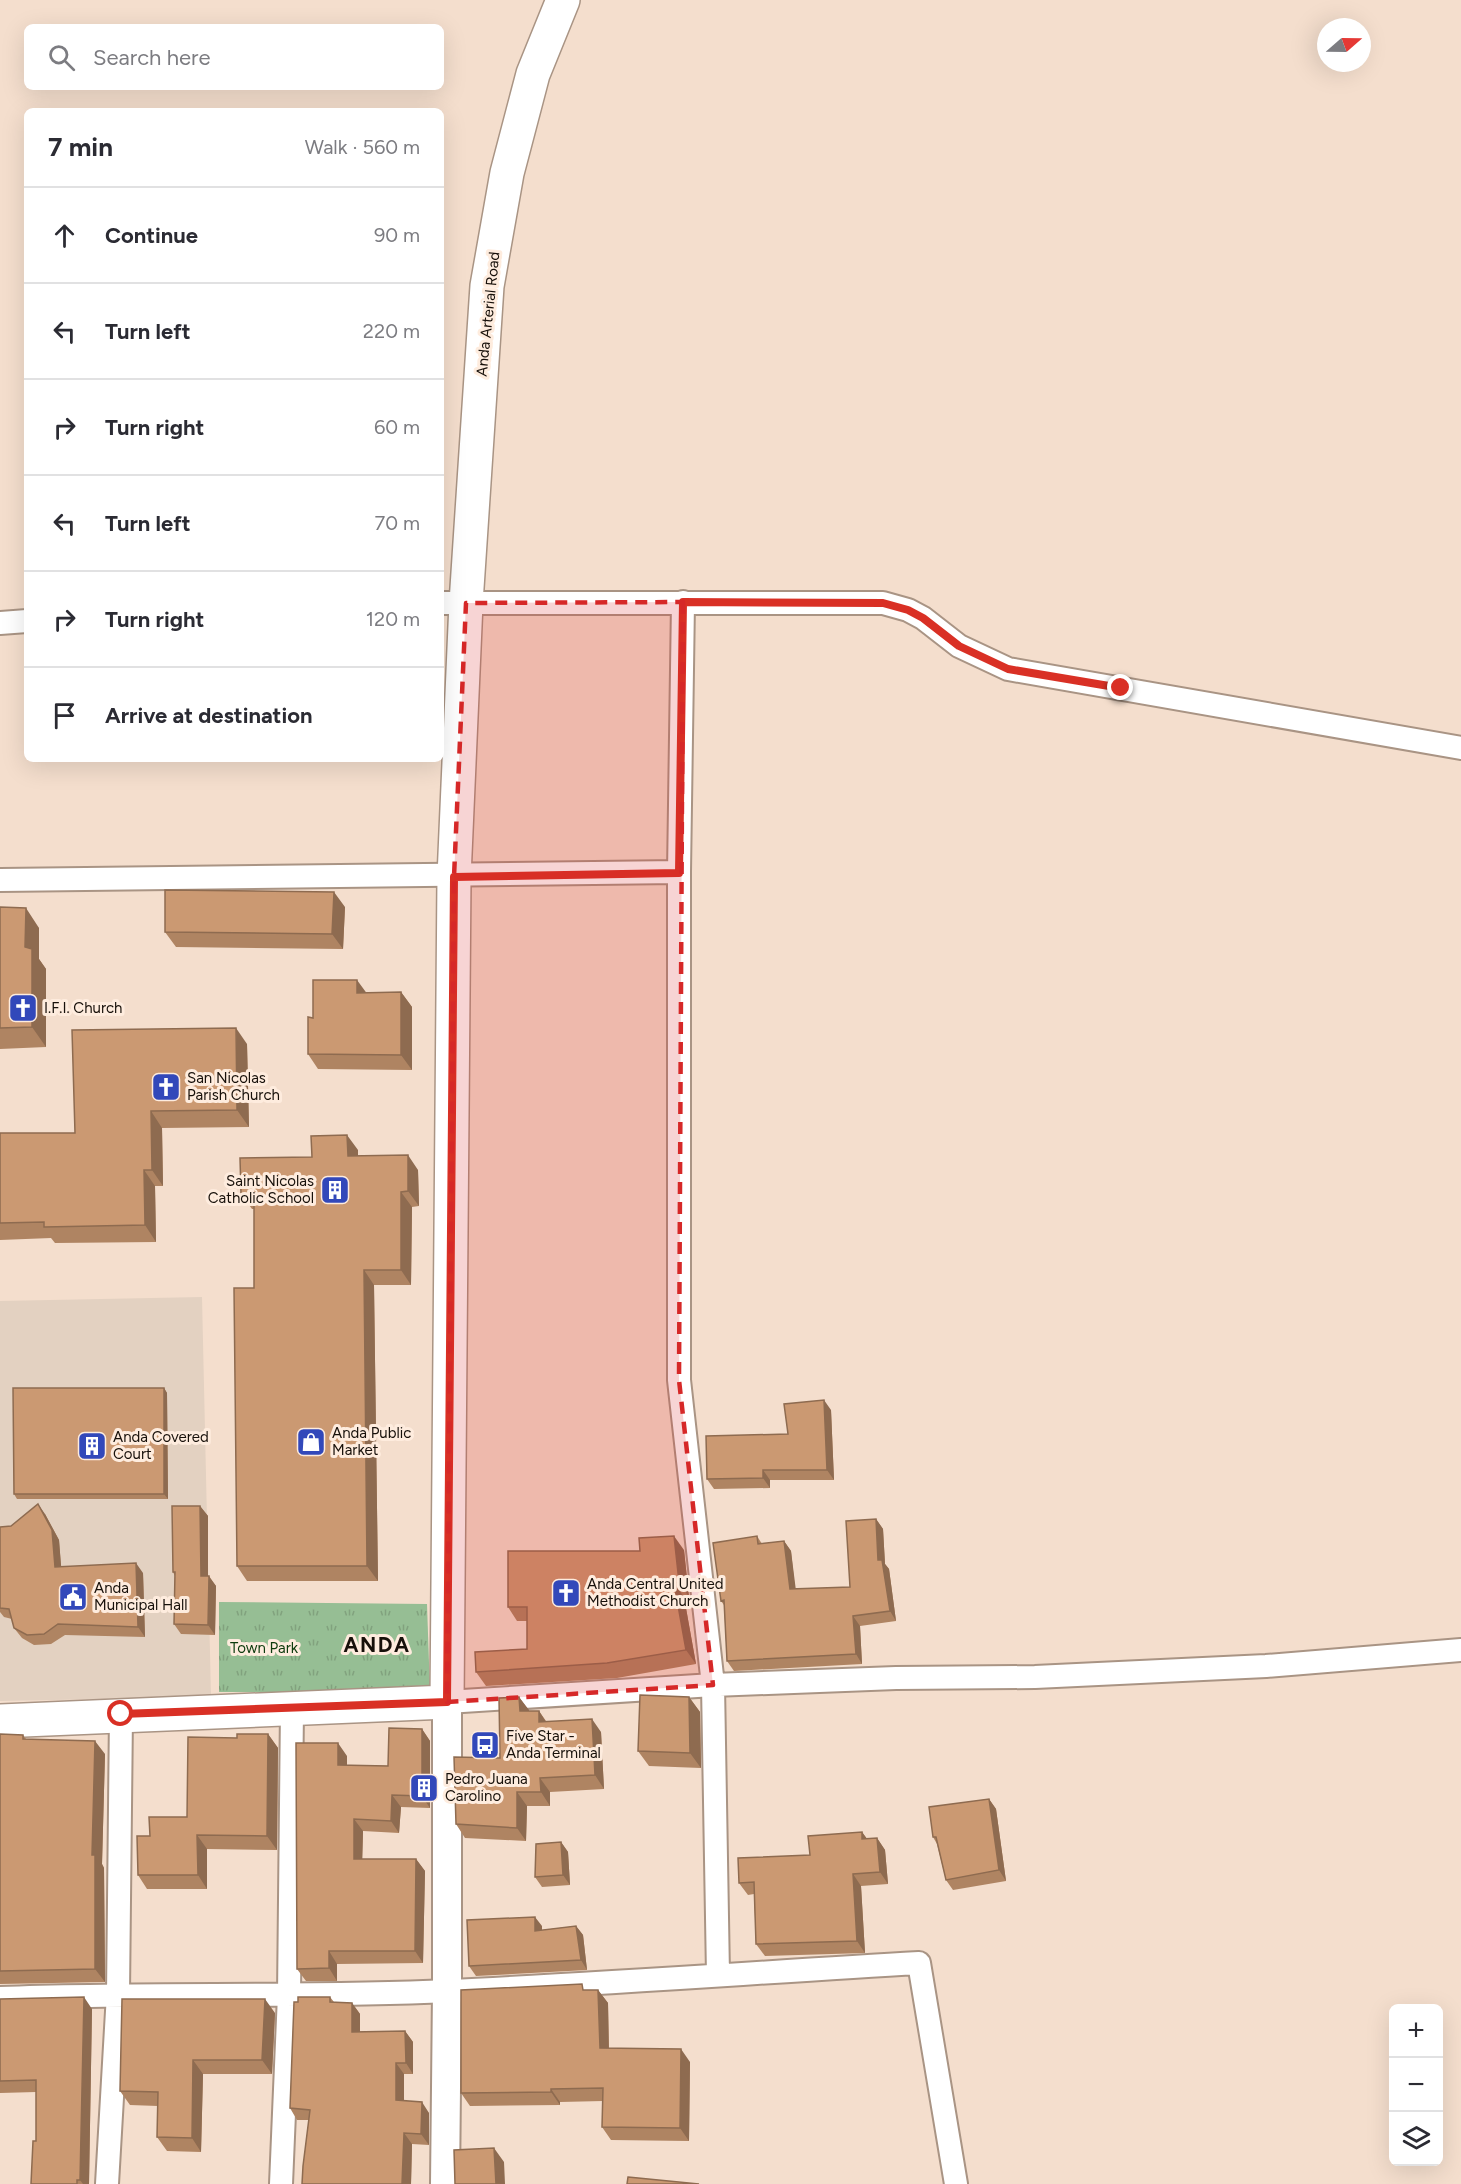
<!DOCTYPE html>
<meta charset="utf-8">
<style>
body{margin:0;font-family:Figtree,sans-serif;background:#f7f7f7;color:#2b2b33}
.controls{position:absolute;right:18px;bottom:18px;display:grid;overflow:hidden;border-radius:9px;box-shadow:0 6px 24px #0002}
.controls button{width:54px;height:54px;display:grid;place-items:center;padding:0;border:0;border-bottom:2px solid #e1e1e2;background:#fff;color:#2b2b33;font:30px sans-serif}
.compass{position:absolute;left:1317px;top:18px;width:54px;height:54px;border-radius:50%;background:#fff;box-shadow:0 6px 24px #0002;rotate:70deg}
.stop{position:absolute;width:18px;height:18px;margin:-14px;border:4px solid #d93025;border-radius:50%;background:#fff}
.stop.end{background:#d93025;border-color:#fff;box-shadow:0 2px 6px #0008}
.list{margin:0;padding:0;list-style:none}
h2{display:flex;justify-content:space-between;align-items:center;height:78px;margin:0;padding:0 24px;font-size:26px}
h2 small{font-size:20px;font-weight:400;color:#7c7c81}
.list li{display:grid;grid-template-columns:39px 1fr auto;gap:18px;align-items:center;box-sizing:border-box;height:96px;padding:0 24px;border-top:2px solid #e1e1e2}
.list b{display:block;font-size:22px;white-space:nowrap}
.list em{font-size:20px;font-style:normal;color:#7c7c81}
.icon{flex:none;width:33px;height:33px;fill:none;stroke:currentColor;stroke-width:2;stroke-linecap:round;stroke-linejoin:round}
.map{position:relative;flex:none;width:1461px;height:2184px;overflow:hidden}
.search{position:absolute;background:#fff;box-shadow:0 6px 24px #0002;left:24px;top:24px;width:420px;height:66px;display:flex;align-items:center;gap:15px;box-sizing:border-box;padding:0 21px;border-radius:9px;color:#7c7c81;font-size:22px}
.panel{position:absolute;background:#fff;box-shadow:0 6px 24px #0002;left:24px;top:108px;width:420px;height:654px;border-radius:9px}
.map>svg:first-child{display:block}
.commercial{fill:#e3d1c1}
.park{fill:url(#park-tufts)}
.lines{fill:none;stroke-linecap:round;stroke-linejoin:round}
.minor-casing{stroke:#a99484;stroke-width:26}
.tertiary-casing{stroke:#a99484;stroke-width:32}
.secondary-casing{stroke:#a99484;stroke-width:36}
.minor{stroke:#fff;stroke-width:22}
.tertiary{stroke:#fff;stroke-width:28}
.secondary{stroke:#fff;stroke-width:33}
.wall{fill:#af8462}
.shaded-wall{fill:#8e6b50}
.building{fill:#cb9972;stroke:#8e6b50;stroke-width:1.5}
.route{stroke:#d93025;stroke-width:8}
.marked{fill:#d62828;fill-opacity:0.2;stroke:#d62828;stroke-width:4.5;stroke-dasharray:12 8;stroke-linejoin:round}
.labels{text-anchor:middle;stroke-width:6;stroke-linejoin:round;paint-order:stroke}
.street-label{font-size:15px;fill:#17100a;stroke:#feecde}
.poi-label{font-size:15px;fill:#17100a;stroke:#feecde;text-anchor:start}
.park-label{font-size:15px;fill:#0d3b0d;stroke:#feecde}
.district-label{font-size:21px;font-weight:bold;letter-spacing:1.5px;fill:#17100a;stroke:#feecde}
</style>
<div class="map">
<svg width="1461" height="2184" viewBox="0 0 1461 2184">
<defs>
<pattern id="park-tufts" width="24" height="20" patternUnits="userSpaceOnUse" patternTransform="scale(1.5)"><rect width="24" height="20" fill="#96be94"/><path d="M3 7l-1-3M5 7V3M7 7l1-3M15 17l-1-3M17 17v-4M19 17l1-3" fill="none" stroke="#81a27e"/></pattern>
</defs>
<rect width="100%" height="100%" fill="#f4decd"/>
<path class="commercial" d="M 202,1297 L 211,1697 L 0,1701 L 0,1301 Z"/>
<path class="park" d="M 219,1602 L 427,1604 L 430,1692 L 219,1692 Z"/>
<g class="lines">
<g class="minor-casing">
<path id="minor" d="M 683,602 L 679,872 L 679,1380 L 713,1685 L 718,1975
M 441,603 L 883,603 L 908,610 L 923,618 L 959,646 L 1008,669 L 1461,748
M 0,623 L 27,621
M 0,880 L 679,872
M 447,1702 L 713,1685 L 896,1678 L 1035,1677 L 1266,1666 L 1461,1650
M 0,1998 C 149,1992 299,1998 448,1991 C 605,1984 762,1972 919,1963 L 956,2184
M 107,2184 L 118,1994 L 121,1714
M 281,2184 L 289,1995 L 292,1708"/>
</g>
<g class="tertiary-casing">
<path id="tertiary" d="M 445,2184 L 447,1991 L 447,1702"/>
</g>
<g class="secondary-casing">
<path id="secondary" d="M 0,1721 L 447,1702 L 454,877 L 466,603 L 487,286 L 507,173 L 533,74 L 563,0"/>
</g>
<use href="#minor" class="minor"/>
<use href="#tertiary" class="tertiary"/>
<use href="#secondary" class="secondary"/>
</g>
<path class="wall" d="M 0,907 L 39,928 L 39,959 L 46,969 L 46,1047 L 0,1049 Z
M 345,907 L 343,949 L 176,947 L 165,932 Z
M 401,992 L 412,1007 L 412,1070 L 318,1069 L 308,1054 L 313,1018 L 366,993 Z
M 247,1044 L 249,1127 L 162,1128 L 163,1186 L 155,1186 L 156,1242 L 55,1243 L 51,1238 L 0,1240 L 0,1133 L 75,1133 Z
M 358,1150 L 358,1156 L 418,1170 L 419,1206 L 412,1207 L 411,1285 L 374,1285 L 378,1581 L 247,1581 L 237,1566 L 254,1288 L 254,1209 L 252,1209 L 241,1194 L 312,1157 Z
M 164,1388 L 167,1393 L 168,1499 L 17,1499 L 14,1494 Z
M 831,1410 L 834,1480 L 770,1480 L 770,1488 L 714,1489 L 707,1479 Z
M 200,1506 L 208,1516 L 208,1576 L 216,1586 L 215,1635 L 181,1634 L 174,1624 L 175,1576 L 173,1572 Z
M 45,1514 L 59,1540 L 61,1567 L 143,1573 L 145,1637 L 65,1635 L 51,1644 L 34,1645 L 22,1638 L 14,1628 L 12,1619 L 4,1617 L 0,1612 L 0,1527 L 11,1526 Z
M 876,1519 L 883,1529 L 885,1564 L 889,1569 L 896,1621 L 860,1626 L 862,1664 L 734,1671 L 727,1661 L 724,1605 L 721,1601 L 757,1536 L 762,1544 L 784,1541 L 791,1551 L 795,1589 L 850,1587 Z
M 684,1550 L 689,1597 L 684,1597 L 696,1664 L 617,1678 L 486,1686 L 476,1672 L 527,1649 L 527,1621 L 517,1621 L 508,1607 L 640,1551 Z
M 519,1697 L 529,1711 L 539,1711 L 546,1721 L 601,1732 L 604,1789 L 550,1792 L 550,1806 L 527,1806 L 526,1841 L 465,1838 L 456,1824 L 500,1758 Z
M 689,1697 L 700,1712 L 701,1768 L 649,1766 L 638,1751 Z
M 422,1729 L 430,1741 L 430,1808 L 401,1807 L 399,1833 L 363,1831 L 362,1859 L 416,1859 L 425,1871 L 423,1963 L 337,1964 L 337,1981 L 306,1981 L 297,1969 L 347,1756 L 347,1765 L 388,1766 Z
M 0,1734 L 23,1735 L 26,1739 L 105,1754 L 102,1864 L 104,1868 L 105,1982 L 0,1984 Z
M 268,1734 L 278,1748 L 277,1850 L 207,1849 L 207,1889 L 147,1889 L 138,1875 L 150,1836 L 187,1817 L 237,1738 Z
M 989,1799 L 996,1809 L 1006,1881 L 953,1890 L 946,1880 L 937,1844 L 933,1837 Z
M 862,1832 L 867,1839 L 877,1838 L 885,1850 L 888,1884 L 861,1886 L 865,1953 L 765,1956 L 756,1944 L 754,1894 L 748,1895 L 739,1883 L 810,1855 Z
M 561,1842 L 568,1852 L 570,1885 L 542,1887 L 535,1877 Z
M 542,1926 L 542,1930 L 576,1926 L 583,1935 L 587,1970 L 476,1976 L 469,1966 Z
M 586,1990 L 598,1990 L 608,2003 L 609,2048 L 690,2062 L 689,2141 L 611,2140 L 602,2127 L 603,2101 L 560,2102 L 560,2105 L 470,2106 L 461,2093 Z
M 330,1997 L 334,2002 L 352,2003 L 360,2014 L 360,2032 L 405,2031 L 413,2042 L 413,2074 L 404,2074 L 404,2101 L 429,2113 L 429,2145 L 412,2144 L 411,2184 L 302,2184 L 309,2120 L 297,2120 L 290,2108 Z
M 0,1999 L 92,2009 L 89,2184 L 31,2184 L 36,2141 L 36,2092 L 0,2093 Z
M 275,2013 L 272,2074 L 203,2074 L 201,2152 L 167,2151 L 157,2137 L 158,2106 L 130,2105 L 120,2091 Z"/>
<path class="shaded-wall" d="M 441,405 L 444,409 L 443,455 L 441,452 Z
M 334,892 L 345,907 L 343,949 L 332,934 Z
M 26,908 L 39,928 L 39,959 L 46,969 L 46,1047 L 32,1027 L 25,947 Z
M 357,980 L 368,995 L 357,993 Z
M 401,992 L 412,1007 L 412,1070 L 401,1055 Z
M 236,1028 L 247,1044 L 249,1127 L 237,1110 Z
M 151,1111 L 162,1128 L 163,1186 L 152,1170 Z
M 347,1135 L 358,1150 L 358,1171 L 348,1156 Z
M 408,1155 L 418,1170 L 419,1206 L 408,1191 Z
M 144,1170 L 155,1186 L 156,1242 L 145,1225 Z
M 401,1192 L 412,1207 L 411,1285 L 401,1270 Z
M 364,1270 L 374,1285 L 378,1581 L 367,1566 Z
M 164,1388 L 167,1393 L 168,1499 L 164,1494 Z
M 824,1400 L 831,1410 L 834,1480 L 827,1470 Z
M 763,1470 L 770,1480 L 770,1488 L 763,1478 Z
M 38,1504 L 45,1514 L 59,1540 L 62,1577 L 55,1567 Z
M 200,1506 L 208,1516 L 208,1586 L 209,1576 L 216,1586 L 215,1635 L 208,1625 L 201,1576 Z
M 876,1519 L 883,1529 L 885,1564 L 889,1569 L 896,1621 L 890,1611 L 878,1560 Z
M 674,1536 L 684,1550 L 689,1597 L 679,1582 Z
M 784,1541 L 791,1551 L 797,1599 L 790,1589 Z
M 136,1563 L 143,1573 L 145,1637 L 138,1627 Z
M 674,1583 L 684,1597 L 696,1664 L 686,1650 Z
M 853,1616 L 860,1626 L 862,1664 L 856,1654 Z
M 519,1697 L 529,1710 L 530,1725 L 520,1711 Z
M 689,1697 L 700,1712 L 701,1768 L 690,1753 Z
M 539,1711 L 548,1725 L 539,1722 Z
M 592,1719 L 601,1732 L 604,1789 L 595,1775 Z
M 422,1729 L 430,1741 L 430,1808 L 422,1796 Z
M 268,1734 L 278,1748 L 277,1850 L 267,1836 Z
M 95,1741 L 105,1754 L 102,1864 L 104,1868 L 105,1982 L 95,1969 L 92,1855 Z
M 338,1743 L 347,1756 L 347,1778 L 338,1765 Z
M 540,1778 L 550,1792 L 550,1806 L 541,1792 Z
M 517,1792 L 527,1806 L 526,1841 L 517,1828 Z
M 392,1795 L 401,1807 L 399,1833 L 391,1821 Z
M 989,1799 L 996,1809 L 1006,1881 L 999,1870 Z
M 354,1819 L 363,1831 L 362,1872 L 354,1859 Z
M 862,1832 L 870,1843 L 862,1839 Z
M 197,1835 L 207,1849 L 207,1889 L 198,1875 Z
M 877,1838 L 885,1850 L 888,1884 L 880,1872 Z
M 561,1842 L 568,1852 L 570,1885 L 563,1875 Z
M 416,1859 L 425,1871 L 423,1963 L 415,1951 Z
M 853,1874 L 861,1886 L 865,1953 L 857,1941 Z
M 535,1917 L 542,1926 L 542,1941 L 535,1931 Z
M 576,1926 L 583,1935 L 587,1970 L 581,1960 Z
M 329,1951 L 337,1964 L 337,1981 L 329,1968 Z
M 598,1990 L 608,2003 L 609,2061 L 600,2048 Z
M 84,1997 L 92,2009 L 89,2184 L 83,2184 L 80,2180 Z
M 265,1999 L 275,2013 L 272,2074 L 262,2060 Z
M 352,2003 L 360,2014 L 360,2043 L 352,2032 Z
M 405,2031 L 413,2042 L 413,2074 L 406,2063 Z
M 681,2049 L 690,2062 L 689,2141 L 680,2128 Z
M 193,2060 L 203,2074 L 201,2152 L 192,2138 Z
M 396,2063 L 404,2074 L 404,2111 L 396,2100 Z
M 551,2089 L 560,2102 L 560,2105 L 551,2092 Z
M 422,2102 L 429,2113 L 429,2145 L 421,2134 Z
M 404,2133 L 412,2144 L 411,2184 L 402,2184 Z
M 494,2148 L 504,2162 L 505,2184 L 496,2184 Z"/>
<path class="building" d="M 165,890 L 334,892 L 332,934 L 165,932 Z
M 0,907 L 26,908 L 25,947 L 32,949 L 32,1027 L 0,1028 Z
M 313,980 L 357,980 L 357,993 L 401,992 L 401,1055 L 308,1054 L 308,1017 L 313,1018 Z
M 236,1028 L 237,1110 L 151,1111 L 152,1170 L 144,1170 L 145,1225 L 44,1227 L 44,1222 L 0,1223 L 0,1133 L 75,1133 L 72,1030 Z
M 347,1135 L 348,1156 L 408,1155 L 408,1191 L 401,1192 L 401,1270 L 364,1270 L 367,1566 L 237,1566 L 234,1288 L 254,1288 L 254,1194 L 241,1194 L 240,1158 L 312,1157 L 311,1136 Z
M 13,1388 L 164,1388 L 164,1494 L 14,1494 Z
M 824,1400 L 827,1470 L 763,1470 L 763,1478 L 707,1479 L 706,1436 L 788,1434 L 784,1404 Z
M 38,1504 L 52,1530 L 55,1567 L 136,1563 L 138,1627 L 58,1624 L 44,1634 L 27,1635 L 14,1628 L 9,1609 L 0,1608 L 0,1527 L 11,1526 Z
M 172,1506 L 200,1506 L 201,1576 L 209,1576 L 208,1625 L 174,1624 L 175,1572 L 173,1572 Z
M 876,1519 L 878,1560 L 882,1560 L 890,1611 L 853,1616 L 856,1654 L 727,1661 L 724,1600 L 721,1601 L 713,1543 L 757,1536 L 758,1544 L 784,1541 L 790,1589 L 850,1587 L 846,1521 Z
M 674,1536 L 679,1582 L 674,1583 L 686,1650 L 607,1663 L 476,1672 L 475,1652 L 527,1649 L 527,1607 L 508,1607 L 508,1551 L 640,1551 L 639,1538 Z
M 640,1695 L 689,1697 L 690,1753 L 638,1751 Z
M 519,1697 L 520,1711 L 539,1711 L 539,1722 L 592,1719 L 595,1775 L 540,1778 L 541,1792 L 517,1792 L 517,1828 L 456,1824 L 454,1757 L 500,1758 L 499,1698 Z
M 389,1728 L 422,1729 L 422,1796 L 392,1795 L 391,1821 L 354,1819 L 354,1859 L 416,1859 L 415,1951 L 329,1951 L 329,1968 L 297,1969 L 296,1743 L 338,1743 L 338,1765 L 388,1766 Z
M 0,1734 L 23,1735 L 23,1739 L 95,1741 L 92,1855 L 95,1855 L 95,1969 L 0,1971 Z
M 237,1734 L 268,1734 L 267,1836 L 197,1835 L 198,1875 L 138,1875 L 137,1836 L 150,1836 L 149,1817 L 187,1817 L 188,1737 L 237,1738 Z
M 989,1799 L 999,1870 L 946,1880 L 936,1837 L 933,1837 L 929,1807 Z
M 862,1832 L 862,1839 L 877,1838 L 880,1872 L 853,1874 L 857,1941 L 756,1944 L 754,1882 L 739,1883 L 738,1858 L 810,1855 L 808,1836 Z
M 561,1842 L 563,1875 L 535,1877 L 536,1844 Z
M 535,1917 L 535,1931 L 576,1926 L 581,1960 L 469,1966 L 467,1920 Z
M 582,1984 L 583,1990 L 598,1990 L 600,2048 L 681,2049 L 680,2128 L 602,2127 L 603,2088 L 551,2089 L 551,2092 L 461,2093 L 461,1990 Z
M 84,1997 L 80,2180 L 77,2180 L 77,2184 L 31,2184 L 33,2141 L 36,2141 L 36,2080 L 0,2081 L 0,1999 Z
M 298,1997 L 330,1997 L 330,2002 L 352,2003 L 352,2032 L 405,2031 L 406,2063 L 396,2063 L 396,2100 L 422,2102 L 421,2134 L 404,2133 L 402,2184 L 302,2184 L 303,2166 L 310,2110 L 290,2108 L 294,2002 L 298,2002 Z
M 122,1999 L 265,1999 L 262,2060 L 193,2060 L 192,2138 L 157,2137 L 158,2092 L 120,2091 Z
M 494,2148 L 496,2184 L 455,2184 L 454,2150 Z
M 628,2177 L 699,2184 L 627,2184 Z"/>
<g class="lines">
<path class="route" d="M 121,1714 L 447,1702 L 454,877 L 679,873 L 683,602 L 883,603 L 908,610 L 923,618 L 959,646 L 1008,669 L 1121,688"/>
</g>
<path class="marked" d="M 683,602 L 679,1380 L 713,1685 L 447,1702 L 454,877 L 466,603 Z"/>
<defs>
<g id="church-square" transform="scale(1.5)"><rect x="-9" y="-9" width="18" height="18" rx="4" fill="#3248ba" stroke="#feecde"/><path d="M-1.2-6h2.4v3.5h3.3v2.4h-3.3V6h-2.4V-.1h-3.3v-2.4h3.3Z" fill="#fff"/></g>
<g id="building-square" transform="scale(1.5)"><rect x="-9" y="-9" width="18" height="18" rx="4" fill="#3248ba" stroke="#feecde"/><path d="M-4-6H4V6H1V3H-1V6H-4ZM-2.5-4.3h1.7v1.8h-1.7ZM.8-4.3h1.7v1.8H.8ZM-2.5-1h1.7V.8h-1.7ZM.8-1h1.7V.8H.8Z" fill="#fff"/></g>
<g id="shop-square" transform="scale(1.5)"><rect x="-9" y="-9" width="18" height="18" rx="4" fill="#3248ba" stroke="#feecde"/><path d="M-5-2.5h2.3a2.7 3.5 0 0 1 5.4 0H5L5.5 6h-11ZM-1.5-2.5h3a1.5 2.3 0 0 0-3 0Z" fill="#fff"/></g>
<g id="civic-square" transform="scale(1.5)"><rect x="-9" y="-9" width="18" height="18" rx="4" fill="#3248ba" stroke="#feecde"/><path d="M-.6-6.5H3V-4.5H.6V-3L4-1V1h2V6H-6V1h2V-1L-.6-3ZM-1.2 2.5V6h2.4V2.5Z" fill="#fff"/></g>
<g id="bus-square" transform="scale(1.5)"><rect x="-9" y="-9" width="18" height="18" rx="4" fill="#3248ba" stroke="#feecde"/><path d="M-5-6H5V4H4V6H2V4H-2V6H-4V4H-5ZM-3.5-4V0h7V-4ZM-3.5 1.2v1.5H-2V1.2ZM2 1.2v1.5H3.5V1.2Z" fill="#fff"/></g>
</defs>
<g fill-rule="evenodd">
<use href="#church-square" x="23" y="1008"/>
<use href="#church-square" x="166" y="1087"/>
<use href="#building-square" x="335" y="1190"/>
<use href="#shop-square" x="311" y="1442"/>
<use href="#building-square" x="92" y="1446"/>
<use href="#church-square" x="566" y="1593"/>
<use href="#civic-square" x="73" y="1597"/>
<use href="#bus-square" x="485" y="1745"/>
<use href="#building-square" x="424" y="1788"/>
</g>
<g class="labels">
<g class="street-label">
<text transform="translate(488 314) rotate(-84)" y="5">Anda Arterial Road</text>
</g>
<g class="poi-label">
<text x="44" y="1013">I.F.I. Church</text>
<text x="187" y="1083">San Nicolas<tspan x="187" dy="17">Parish Church</tspan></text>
<text x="314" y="1186" text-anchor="end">Saint Nicolas<tspan x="314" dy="17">Catholic School</tspan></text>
<text x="332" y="1438">Anda Public<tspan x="332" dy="17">Market</tspan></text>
<text x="113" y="1442">Anda Covered<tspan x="113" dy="17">Court</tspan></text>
<text x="587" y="1589">Anda Central United<tspan x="587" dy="17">Methodist Church</tspan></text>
<text x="94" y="1593">Anda<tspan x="94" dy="17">Municipal Hall</tspan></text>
<text x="506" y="1741">Five Star -<tspan x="506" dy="17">Anda Terminal</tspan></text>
<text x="445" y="1784">Pedro Juana<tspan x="445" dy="17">Carolino</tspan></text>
</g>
<g class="park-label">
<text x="264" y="1653">Town Park</text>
</g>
<g class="district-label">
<text x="377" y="1652">ANDA</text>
</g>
</g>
</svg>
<div class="controls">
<button>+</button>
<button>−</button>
<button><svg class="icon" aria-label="layers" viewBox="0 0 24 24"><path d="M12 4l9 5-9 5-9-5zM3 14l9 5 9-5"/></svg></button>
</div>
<svg class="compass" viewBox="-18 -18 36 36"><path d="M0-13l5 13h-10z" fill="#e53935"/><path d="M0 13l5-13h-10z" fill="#7c7c81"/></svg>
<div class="stop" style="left:121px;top:1714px"></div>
<div class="stop end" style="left:1121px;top:688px"></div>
<div class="search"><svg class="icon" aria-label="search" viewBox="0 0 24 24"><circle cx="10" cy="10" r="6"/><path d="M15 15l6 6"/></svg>Search here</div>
<section class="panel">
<h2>7 min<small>Walk · 560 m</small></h2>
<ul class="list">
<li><svg class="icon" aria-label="ahead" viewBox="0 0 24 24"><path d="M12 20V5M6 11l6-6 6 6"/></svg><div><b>Continue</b></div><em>90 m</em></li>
<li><svg class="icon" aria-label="left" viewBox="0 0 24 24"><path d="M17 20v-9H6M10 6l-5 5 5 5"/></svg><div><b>Turn left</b></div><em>220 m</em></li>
<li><svg class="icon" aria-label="right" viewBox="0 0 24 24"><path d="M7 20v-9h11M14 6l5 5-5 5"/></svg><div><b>Turn right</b></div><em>60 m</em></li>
<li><svg class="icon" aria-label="left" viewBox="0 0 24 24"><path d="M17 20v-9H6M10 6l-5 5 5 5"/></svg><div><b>Turn left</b></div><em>70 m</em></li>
<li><svg class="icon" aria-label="right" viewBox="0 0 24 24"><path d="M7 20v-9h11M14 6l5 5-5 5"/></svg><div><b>Turn right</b></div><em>120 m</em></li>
<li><svg class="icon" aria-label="arrive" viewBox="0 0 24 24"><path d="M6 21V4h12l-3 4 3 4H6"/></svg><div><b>Arrive at destination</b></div></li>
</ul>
</section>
</div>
